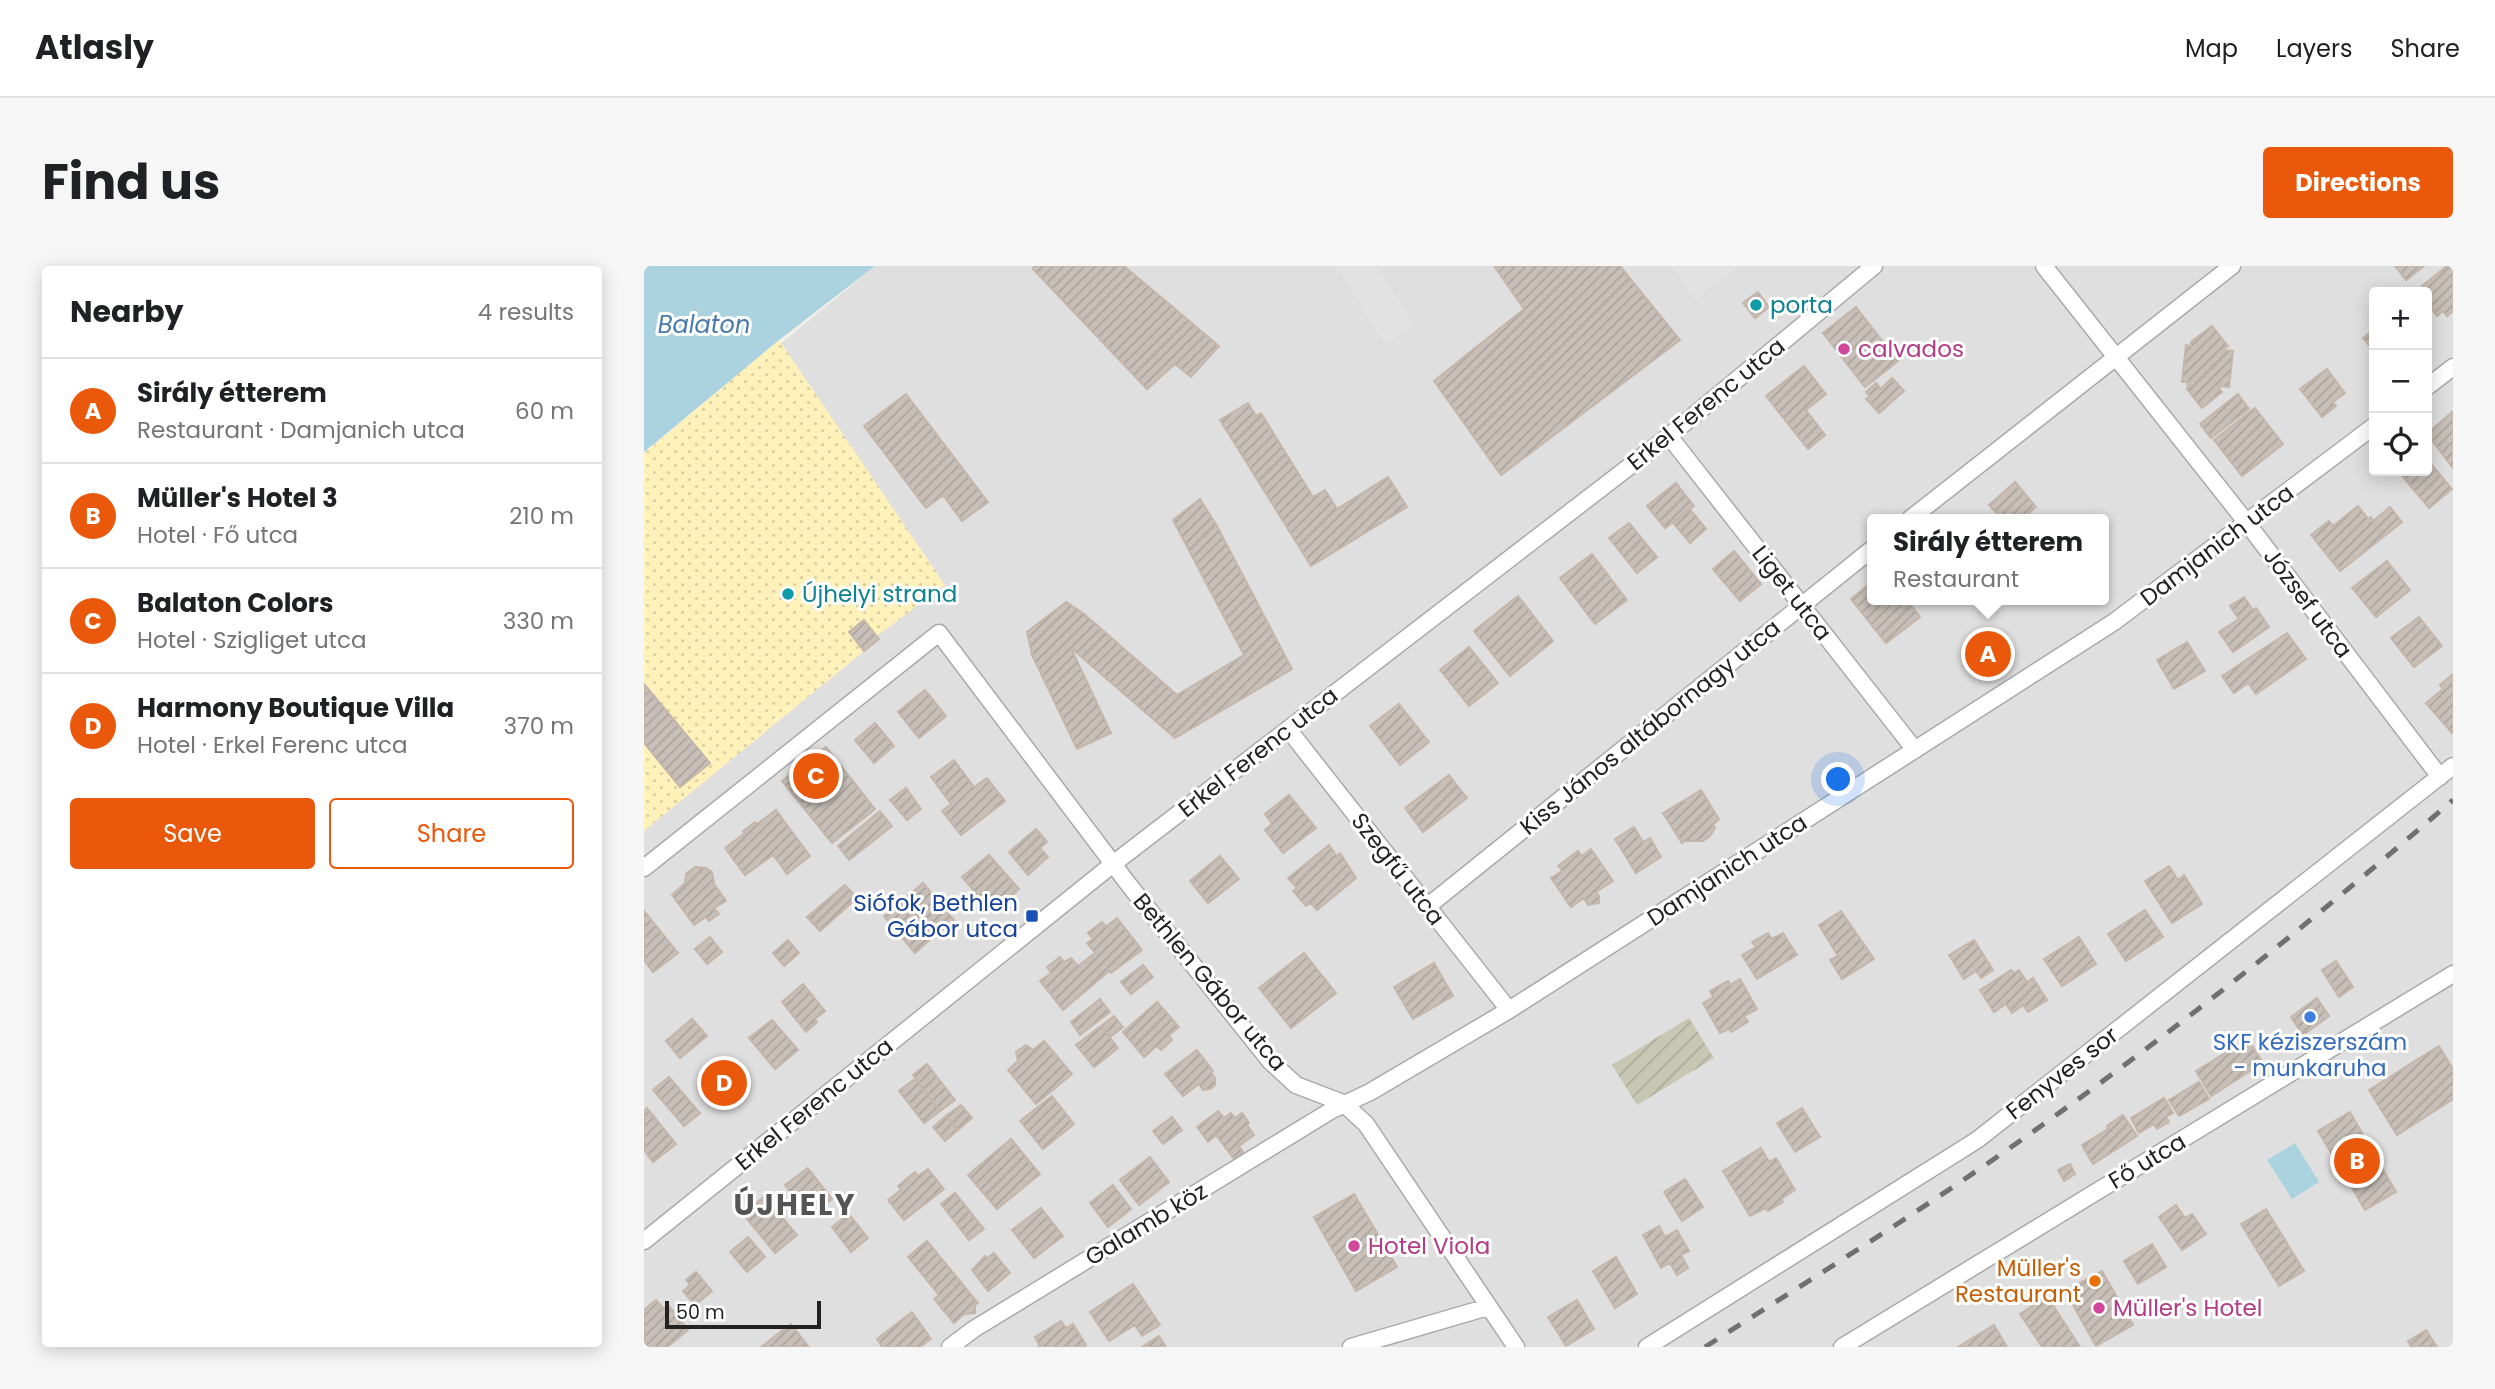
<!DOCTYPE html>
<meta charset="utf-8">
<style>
body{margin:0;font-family:Poppins,sans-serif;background:#f6f6f6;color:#202124}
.controls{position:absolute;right:21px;top:21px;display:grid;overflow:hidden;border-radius:7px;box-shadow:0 4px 18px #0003}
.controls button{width:63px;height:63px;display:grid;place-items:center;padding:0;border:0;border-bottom:2px solid #e0e0e0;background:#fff;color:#202124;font:35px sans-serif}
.scale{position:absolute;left:21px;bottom:18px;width:156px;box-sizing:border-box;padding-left:7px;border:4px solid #222;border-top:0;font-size:19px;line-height:24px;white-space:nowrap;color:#222;-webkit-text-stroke:5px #fff;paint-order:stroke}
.you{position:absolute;left:1195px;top:514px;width:24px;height:24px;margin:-18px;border:5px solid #fff;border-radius:50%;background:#1a73e8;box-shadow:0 0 0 10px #1a73e833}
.badge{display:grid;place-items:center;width:46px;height:46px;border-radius:50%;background:#ea580c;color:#fff;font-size:23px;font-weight:700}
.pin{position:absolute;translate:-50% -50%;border:4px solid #fff;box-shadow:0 2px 7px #0006}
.popup{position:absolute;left:1223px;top:248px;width:242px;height:91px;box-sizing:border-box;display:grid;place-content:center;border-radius:7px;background:#fff;filter:drop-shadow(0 2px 5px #0005);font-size:23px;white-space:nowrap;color:#757577}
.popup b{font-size:26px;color:#202124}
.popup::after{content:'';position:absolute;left:50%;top:100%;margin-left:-14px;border:14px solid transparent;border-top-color:#fff}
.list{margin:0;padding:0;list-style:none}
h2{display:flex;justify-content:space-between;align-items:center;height:91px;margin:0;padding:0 28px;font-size:30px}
h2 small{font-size:23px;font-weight:400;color:#757577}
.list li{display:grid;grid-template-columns:46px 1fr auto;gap:21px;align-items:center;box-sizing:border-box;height:105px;padding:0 28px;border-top:2px solid #e0e0e0}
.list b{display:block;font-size:26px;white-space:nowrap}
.list p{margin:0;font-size:23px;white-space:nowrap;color:#757577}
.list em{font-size:23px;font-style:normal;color:#757577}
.actions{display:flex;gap:14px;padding:21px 28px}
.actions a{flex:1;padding:16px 0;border:2px solid #ea580c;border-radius:7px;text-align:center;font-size:24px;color:#ea580c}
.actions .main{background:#ea580c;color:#fff}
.icon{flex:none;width:38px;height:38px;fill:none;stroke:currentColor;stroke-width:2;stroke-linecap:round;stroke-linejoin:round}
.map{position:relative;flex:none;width:1809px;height:1081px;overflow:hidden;border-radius:7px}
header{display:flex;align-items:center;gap:42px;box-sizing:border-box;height:98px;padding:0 35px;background:#fff;border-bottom:2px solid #e0e0e0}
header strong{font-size:33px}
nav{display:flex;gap:38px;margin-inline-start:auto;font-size:24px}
.intro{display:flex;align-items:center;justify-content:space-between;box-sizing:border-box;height:168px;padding:0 42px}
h1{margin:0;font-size:49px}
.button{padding:18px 32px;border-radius:7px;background:#ea580c;color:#fff;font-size:24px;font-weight:700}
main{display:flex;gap:42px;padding:0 42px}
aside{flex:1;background:#fff;border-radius:7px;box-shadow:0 4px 18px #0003}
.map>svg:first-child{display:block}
.residential{fill:#e0dfdf;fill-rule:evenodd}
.construction{fill:url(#construction-furrows)}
.sand{fill:url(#sand-dots)}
.parking{fill:#e2e2e2}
.water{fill:#aad3df}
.building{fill:url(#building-hatch);stroke:#c4b6ab;stroke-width:2}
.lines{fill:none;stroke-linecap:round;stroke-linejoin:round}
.street-casing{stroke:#a9a9a9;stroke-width:19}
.street{stroke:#fff;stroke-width:16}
.rail{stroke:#707070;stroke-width:5;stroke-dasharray:14 14;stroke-linecap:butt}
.culture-dot{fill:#0f9aa8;stroke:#fff;stroke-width:2.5}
.hotel-dot{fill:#d1479c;stroke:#fff;stroke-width:2.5}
.transit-dot{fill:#1a4fb4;stroke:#fff;stroke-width:2.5}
.shop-dot{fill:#3f7fe0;stroke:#fff;stroke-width:2.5}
.food-dot{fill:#e8710a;stroke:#fff;stroke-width:2.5}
.labels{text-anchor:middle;stroke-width:6;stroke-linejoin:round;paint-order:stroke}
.culture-label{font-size:23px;fill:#0d838f;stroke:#fff;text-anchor:start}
.hotel-label{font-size:23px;fill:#b23c85;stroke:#fff;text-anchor:start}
.street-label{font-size:23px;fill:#222;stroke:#fff}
.transit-label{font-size:23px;fill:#164399;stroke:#fff;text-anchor:end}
.shop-label{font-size:23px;fill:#366cbe;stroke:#fff}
.food-label{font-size:23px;fill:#c56008;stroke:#fff;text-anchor:end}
.water-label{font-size:24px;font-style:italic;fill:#4a7aab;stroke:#fff}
.district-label{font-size:30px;font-weight:bold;letter-spacing:2px;fill:#555;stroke:#fff}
</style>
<header>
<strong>Atlasly</strong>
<nav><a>Map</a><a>Layers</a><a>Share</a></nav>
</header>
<div class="intro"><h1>Find us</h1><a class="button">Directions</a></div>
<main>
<aside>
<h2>Nearby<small>4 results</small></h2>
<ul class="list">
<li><span class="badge">A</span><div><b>Sirály étterem</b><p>Restaurant · Damjanich utca</p></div><em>60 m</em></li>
<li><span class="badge">B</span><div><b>Müller's Hotel 3</b><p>Hotel · Fő utca</p></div><em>210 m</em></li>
<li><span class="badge">C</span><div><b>Balaton Colors</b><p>Hotel · Szigliget utca</p></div><em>330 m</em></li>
<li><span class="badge">D</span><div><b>Harmony Boutique Villa</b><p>Hotel · Erkel Ferenc utca</p></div><em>370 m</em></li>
</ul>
<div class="actions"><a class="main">Save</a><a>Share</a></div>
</aside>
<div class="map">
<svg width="1809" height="1081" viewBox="0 0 1809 1081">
<defs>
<pattern id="construction-furrows" width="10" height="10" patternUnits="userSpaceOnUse" patternTransform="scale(1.75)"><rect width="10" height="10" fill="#c7c7b4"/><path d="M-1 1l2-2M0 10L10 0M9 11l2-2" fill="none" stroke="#abab9a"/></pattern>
<pattern id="sand-dots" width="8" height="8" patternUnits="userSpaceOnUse" patternTransform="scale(1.75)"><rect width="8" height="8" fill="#fff1ba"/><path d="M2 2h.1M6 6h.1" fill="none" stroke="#dacea0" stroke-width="1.8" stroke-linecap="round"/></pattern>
<pattern id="building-hatch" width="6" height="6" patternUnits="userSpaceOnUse" patternTransform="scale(1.75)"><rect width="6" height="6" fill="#c7bfb8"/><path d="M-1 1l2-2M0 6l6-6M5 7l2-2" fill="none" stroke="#aba49e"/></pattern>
</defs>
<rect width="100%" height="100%" fill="#f2efe9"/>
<path class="residential" d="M 231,0 L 1809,0 L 1809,1081 L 0,1081 L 0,190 ZM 1730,26 L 1783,26 L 1783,205 L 1730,205 ZM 1228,253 L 1460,253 L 1460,334 L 1228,334 Z"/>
<path class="construction" d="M 1045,752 L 1070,792 L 993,839 L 968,799 Z"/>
<path class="sand" d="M 135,74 L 301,319 L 233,370 L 235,373 L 0,565 L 0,187 Z"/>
<path class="parking" d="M 692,0 L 733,0 L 770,60 L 741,77 Z
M 1027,0 L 1094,0 L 1051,34 Z"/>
<path class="water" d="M 0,0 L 231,0 L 135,74 L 0,186 Z
M 1651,877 L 1675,916 L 1648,933 L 1623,894 Z"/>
<path class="building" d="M 390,0 L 480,0 L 575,80 L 547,111 L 531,98 L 503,123 L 389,3 Z
M 850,0 L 976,0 L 1036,74 L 857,209 L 790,115 L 880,43 Z
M 1751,0 L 1780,0 L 1762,14 Z
M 1803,0 L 1809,0 L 1809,45 L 1803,50 L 1799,45 L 1793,50 L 1783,37 L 1783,26 L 1780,26 L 1782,25 L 1778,20 Z
M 1114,26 L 1125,41 L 1111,52 L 1099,37 Z
M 1212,41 L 1254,95 L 1221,121 L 1179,67 Z
M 1568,60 L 1584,80 L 1578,84 L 1589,85 L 1585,121 L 1573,120 L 1578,126 L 1558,142 L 1543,123 L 1544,116 L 1538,116 L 1542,79 L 1547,80 L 1547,76 Z
M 1730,63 L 1730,86 L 1719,72 Z
M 1160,100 L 1182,128 L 1162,144 L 1181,169 L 1164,183 L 1122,130 Z
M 1683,103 L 1701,127 L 1689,136 L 1692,140 L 1678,151 L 1656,123 Z
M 1248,112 L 1260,125 L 1235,147 L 1222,133 L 1226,130 L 1222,126 L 1232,117 L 1237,123 Z
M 262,128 L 344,236 L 318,255 L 299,229 L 282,242 L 220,160 Z
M 1594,128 L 1605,143 L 1567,172 L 1556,158 Z
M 604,137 L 612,150 L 617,147 L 669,231 L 681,224 L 693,243 L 744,211 L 763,241 L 667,300 L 576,154 Z
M 1611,142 L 1639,178 L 1598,210 L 1570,174 Z
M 1809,145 L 1809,202 L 1783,168 Z
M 1783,193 L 1808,223 L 1785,242 L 1754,205 L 1783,205 Z
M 1371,216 L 1392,241 L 1378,253 L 1358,253 L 1345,239 Z
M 1032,217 L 1050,240 L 1021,262 L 1003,240 Z
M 556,233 L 573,260 L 648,403 L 531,472 L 427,382 L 467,467 L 433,483 L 388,389 L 383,366 L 422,336 L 439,347 L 533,429 L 600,389 L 529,254 Z
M 1714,240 L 1724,253 L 1727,251 L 1729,255 L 1746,241 L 1758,256 L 1696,305 L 1667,269 L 1685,255 L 1689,260 Z
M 1046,243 L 1062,263 L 1046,277 L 1029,257 Z
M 985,257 L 1013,291 L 993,307 L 965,272 Z
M 1090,285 L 1117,318 L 1096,335 L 1069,303 Z
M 948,288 L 983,334 L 951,358 L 916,312 Z
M 1743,295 L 1766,324 L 1732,351 L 1708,322 Z
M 1228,316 L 1228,334 L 1263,334 L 1276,351 L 1242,377 L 1207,333 Z
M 874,330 L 909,375 L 866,410 L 830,365 Z
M 1600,331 L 1609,344 L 1612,342 L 1625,361 L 1589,386 L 1575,366 L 1595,353 L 1586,340 Z
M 1775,351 L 1798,380 L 1770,401 L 1747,372 Z
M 220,354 L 235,373 L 220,385 L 205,366 Z
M 1643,367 L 1662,393 L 1612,428 L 1604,417 L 1590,427 L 1578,410 Z
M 1543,376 L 1561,405 L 1530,423 L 1513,394 Z
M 825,381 L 854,417 L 825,440 L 796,404 Z
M 1809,408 L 1809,466 L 1808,467 L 1782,437 L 1799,423 L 1796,419 Z
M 0,418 L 66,497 L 36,521 L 0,477 Z
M 281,424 L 302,450 L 275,472 L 254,446 Z
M 755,438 L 785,476 L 756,499 L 726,460 Z
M 231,457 L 250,480 L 230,497 L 211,474 Z
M 182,481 L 231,543 L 188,577 L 138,515 Z
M 310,494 L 330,521 L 343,512 L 361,535 L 317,569 L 298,545 L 307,538 L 287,511 Z
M 805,509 L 823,532 L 779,566 L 761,542 Z
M 262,522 L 277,543 L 263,554 L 246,534 Z
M 1057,524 L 1075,553 L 1069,559 L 1071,562 L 1066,570 L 1059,575 L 1041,575 L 1038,577 L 1019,547 Z
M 645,529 L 672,562 L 639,587 L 621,564 L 628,558 L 621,548 Z
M 132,544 L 166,590 L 143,608 L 129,589 L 101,609 L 81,582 L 101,567 L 99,565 L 111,556 L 113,558 Z
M 236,545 L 248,560 L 205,594 L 194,580 Z
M 990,561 L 999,576 L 1006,572 L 1017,591 L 992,607 L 971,573 Z
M 392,563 L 403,576 L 396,582 L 404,591 L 384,609 L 365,586 Z
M 685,579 L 693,590 L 696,587 L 712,612 L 673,644 L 667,637 L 662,640 L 649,625 L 653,622 L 644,612 Z
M 947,583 L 969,615 L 952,626 L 955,630 L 955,637 L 944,639 L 940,632 L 927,641 L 907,612 L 918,605 L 914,600 L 934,585 L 938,590 Z
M 345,589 L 375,623 L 348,646 L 318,611 Z
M 576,590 L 595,613 L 564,637 L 546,615 Z
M 1525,600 L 1534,614 L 1540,609 L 1558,638 L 1528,657 L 1501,615 Z
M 51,601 L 62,602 L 68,606 L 70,618 L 82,635 L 70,642 L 75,648 L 65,655 L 62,651 L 50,659 L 28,629 L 41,617 L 42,608 Z
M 279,617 L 310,654 L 290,670 L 259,634 Z
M 201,619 L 213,632 L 176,665 L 163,651 Z
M 259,634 L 290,670 L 271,687 L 240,650 Z
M 1501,644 L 1519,671 L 1482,695 L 1464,668 Z
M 0,645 L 34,687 L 9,706 L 0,694 Z
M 1197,645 L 1230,693 L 1198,713 L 1186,694 L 1194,690 L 1175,659 Z
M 473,652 L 498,684 L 467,707 L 465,705 L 419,744 L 396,715 L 407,707 L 403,701 L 416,691 L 420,696 L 427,692 L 434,700 L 451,687 L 443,677 L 449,673 L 444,667 L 458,656 L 462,661 Z
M 1124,667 L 1128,673 L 1139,667 L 1153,689 L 1113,713 L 1098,689 L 1112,681 L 1108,676 Z
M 66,671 L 78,686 L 63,698 L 51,683 Z
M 1435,671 L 1452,698 L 1418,720 L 1400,693 Z
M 144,674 L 155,687 L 140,700 L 129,687 Z
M 1330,674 L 1349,704 L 1337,712 L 1332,705 L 1320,713 L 1305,689 Z
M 660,687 L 692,727 L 647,762 L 615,722 Z
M 1692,695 L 1709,721 L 1695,731 L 1678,704 Z
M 790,697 L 809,730 L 769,753 L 750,721 Z
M 499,699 L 509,711 L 487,728 L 477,716 Z
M 1367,704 L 1370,707 L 1375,704 L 1383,716 L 1389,712 L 1403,734 L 1384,746 L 1379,739 L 1368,747 L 1362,738 L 1350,746 L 1336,724 Z
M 1096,713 L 1113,743 L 1100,750 L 1104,756 L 1087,766 L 1085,763 L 1076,767 L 1059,737 L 1069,731 L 1066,725 L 1084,715 L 1086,719 Z
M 159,718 L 181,745 L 171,753 L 173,756 L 162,766 L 138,736 Z
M 1673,732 L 1685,750 L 1659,769 L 1647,751 Z
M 456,733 L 466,746 L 436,769 L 427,756 Z
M 513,736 L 535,761 L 525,769 L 528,774 L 517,784 L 513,780 L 500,791 L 479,766 Z
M 470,750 L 479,761 L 466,771 L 457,760 Z
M 48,753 L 63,770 L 36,792 L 22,775 Z
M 128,754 L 154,784 L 131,803 L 105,772 Z
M 457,760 L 474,782 L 450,801 L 432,779 Z
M 1604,773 L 1619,797 L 1567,830 L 1552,805 Z
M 400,775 L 428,808 L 392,838 L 364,804 L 374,795 L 372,786 L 382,779 L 389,784 Z
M 1795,780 L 1809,803 L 1809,833 L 1753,869 L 1725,824 Z
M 553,784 L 569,805 L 567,807 L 571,812 L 571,819 L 566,823 L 559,824 L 555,818 L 539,830 L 521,808 Z
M 79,793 L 103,823 L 93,830 L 91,828 L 79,837 L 58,811 Z
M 283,798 L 311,834 L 296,845 L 269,809 Z
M 25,811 L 56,847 L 40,860 L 9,824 Z
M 271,813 L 296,845 L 280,857 L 255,825 Z
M 1555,816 L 1565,833 L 1535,850 L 1525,834 Z
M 408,830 L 430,858 L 399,883 L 376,855 Z
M 1520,832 L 1529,847 L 1522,851 L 1525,856 L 1513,863 L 1510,858 L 1495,867 L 1487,852 Z
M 317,839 L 328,852 L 314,864 L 302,850 Z
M 3,842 L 32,878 L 9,896 L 0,884 L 0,845 Z
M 1158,842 L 1176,871 L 1151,886 L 1133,857 Z
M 574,845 L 580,852 L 587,847 L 591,852 L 598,847 L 605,857 L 603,859 L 610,869 L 595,880 L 599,886 L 590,893 L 572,869 L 564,876 L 553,861 Z
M 1706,846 L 1752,926 L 1721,944 L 1674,865 Z
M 1479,849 L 1493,870 L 1449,898 L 1438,879 L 1464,863 L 1463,860 Z
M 302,850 L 314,864 L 301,875 L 289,861 Z
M 528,851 L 538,864 L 519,878 L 509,865 Z
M 367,873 L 396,908 L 353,943 L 324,909 Z
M 1117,882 L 1125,896 L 1132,892 L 1151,924 L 1137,933 L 1139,936 L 1124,945 L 1122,942 L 1106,950 L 1079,905 Z
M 506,891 L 525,916 L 495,939 L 476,914 Z
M 1426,898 L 1431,908 L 1420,915 L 1414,904 Z
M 164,902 L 188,933 L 164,950 L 141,919 Z
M 284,903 L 300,923 L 260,954 L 244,934 L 257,924 L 254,920 L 271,906 L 274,910 Z
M 1041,913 L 1059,941 L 1038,955 L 1020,926 Z
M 469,919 L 487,943 L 464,961 L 446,937 Z
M 311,927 L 340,963 L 325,974 L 297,938 Z
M 710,928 L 753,1001 L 712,1025 L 670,951 Z
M 121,930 L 153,969 L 131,987 L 99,948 Z
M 1532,939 L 1541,952 L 1548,948 L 1562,968 L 1538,984 L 1515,951 Z
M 397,942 L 419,970 L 390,992 L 368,964 Z
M 1622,943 L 1660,1005 L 1635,1020 L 1597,958 Z
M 205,948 L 224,972 L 207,986 L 188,961 Z
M 1015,960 L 1021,971 L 1033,964 L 1045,985 L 1037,989 L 1044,1002 L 1033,1009 L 1026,997 L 1017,1002 L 999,969 Z
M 104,971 L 121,991 L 103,1006 L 86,986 Z
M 283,975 L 334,1037 L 331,1039 L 331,1047 L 320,1048 L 310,1057 L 290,1033 L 295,1029 L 264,991 Z
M 1508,978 L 1522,1001 L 1494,1018 L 1480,995 Z
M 350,987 L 366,1007 L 344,1025 L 328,1004 L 341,990 L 343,992 Z
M 972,991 L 993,1028 L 971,1042 L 949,1005 Z
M 1458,1005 L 1489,1059 L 1452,1080 L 1421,1025 Z
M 52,1006 L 68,1025 L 51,1039 L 39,1025 L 46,1019 L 42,1014 Z
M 489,1018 L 516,1059 L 498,1070 L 491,1059 L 465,1075 L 446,1046 Z
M 1403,1030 L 1436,1081 L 1398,1081 L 1376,1048 Z
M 12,1034 L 20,1043 L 24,1039 L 44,1064 L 23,1081 L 0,1081 L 0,1044 Z
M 933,1034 L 950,1063 L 922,1080 L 904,1051 Z
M 268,1046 L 287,1073 L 276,1081 L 238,1081 L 233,1073 Z
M 417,1055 L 422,1062 L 429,1058 L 442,1079 L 441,1081 L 394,1081 L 396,1080 L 391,1071 Z
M 147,1058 L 164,1080 L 117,1081 Z
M 1350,1059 L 1363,1081 L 1314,1081 Z
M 1782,1064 L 1793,1081 L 1767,1081 L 1764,1075 Z
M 515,1070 L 522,1081 L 498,1081 Z"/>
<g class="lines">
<g class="street-casing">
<path id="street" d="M 1400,0 L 1603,257 L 1796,511
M 1783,121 L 1809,101
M 1025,170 L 1271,484
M 1266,253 L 1588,0
M 644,463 L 865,744
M 0,602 L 295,367 L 485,619 L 626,795 L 652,819 L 699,837 L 722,858 L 872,1081
M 784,640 L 1228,283
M 0,975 L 469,598 L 1025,170 L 1230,0
M 306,1081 L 330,1063 L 688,844 L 726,826 L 865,744 L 1470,356 L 1730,160
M 707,1081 L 844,1041
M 1003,1081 L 1333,874 L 1809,500
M 1198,1081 L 1809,708"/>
</g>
<use href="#street" class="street"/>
<path class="rail" d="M 1061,1081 C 1180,1005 1301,930 1415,847 C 1551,749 1682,644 1809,534"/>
</g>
<g class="culture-dot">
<circle cx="1112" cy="39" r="7"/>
<circle cx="144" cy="328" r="7"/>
</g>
<g class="hotel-dot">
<circle cx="1200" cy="83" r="7"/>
<circle cx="710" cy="980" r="7"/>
<circle cx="1455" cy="1042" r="7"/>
</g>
<rect class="transit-dot" x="381" y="643" width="14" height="14" rx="3.5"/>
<circle class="shop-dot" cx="1666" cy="751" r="7"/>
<circle class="food-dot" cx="1451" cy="1015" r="7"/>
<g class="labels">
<g class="culture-label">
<text x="1126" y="47">porta</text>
<text x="158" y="336">Újhelyi strand</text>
</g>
<g class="hotel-label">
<text x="1214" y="91">calvados</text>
<text x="724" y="988">Hotel Viola</text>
<text x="1469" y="1050">Müller's Hotel</text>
</g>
<g class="street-label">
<text transform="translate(1062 138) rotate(-39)" y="8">Erkel Ferenc utca</text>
<text transform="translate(1573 279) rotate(-37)" y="8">Damjanich utca</text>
<text transform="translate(1148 327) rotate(52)" y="8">Liget utca</text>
<text transform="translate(1664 337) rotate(53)" y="8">József utca</text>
<text transform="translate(1006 461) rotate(-39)" y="8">Kiss János altábornagy utca</text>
<text transform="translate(614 486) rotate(-38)" y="8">Erkel Ferenc utca</text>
<text transform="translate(754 603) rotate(52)" y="8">Szegfű utca</text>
<text transform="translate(1083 604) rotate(-33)" y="8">Damjanich utca</text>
<text transform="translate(566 716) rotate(50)" y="8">Bethlen Gábor utca</text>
<text transform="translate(1418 807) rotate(-38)" y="8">Fenyves sor</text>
<text transform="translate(170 838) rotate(-39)" y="8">Erkel Ferenc utca</text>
<text transform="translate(1503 895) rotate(-31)" y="8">Fő utca</text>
<text transform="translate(502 958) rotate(-31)" y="8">Galamb köz</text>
</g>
<g class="transit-label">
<text x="374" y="645">Siófok, Bethlen<tspan x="374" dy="26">Gábor utca</tspan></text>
</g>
<g class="shop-label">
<text x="1666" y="784">SKF kéziszerszám<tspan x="1666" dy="26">- munkaruha</tspan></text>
</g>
<g class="food-label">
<text x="1437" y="1010">Müller's<tspan x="1437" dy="26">Restaurant</tspan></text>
</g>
<g class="water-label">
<text x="60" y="67">Balaton</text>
</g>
<g class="district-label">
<text x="151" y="949">ÚJHELY</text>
</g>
</g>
</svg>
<div class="controls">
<button>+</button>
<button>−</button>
<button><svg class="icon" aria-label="locate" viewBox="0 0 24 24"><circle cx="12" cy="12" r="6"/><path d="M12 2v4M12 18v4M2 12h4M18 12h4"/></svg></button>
</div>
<div class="scale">50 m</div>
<div class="you"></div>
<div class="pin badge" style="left:1344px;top:388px">A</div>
<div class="popup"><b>Sirály étterem</b>Restaurant</div>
<div class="pin badge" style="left:1713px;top:895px">B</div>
<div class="pin badge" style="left:172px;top:510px">C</div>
<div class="pin badge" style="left:80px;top:817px">D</div>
</div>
</main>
